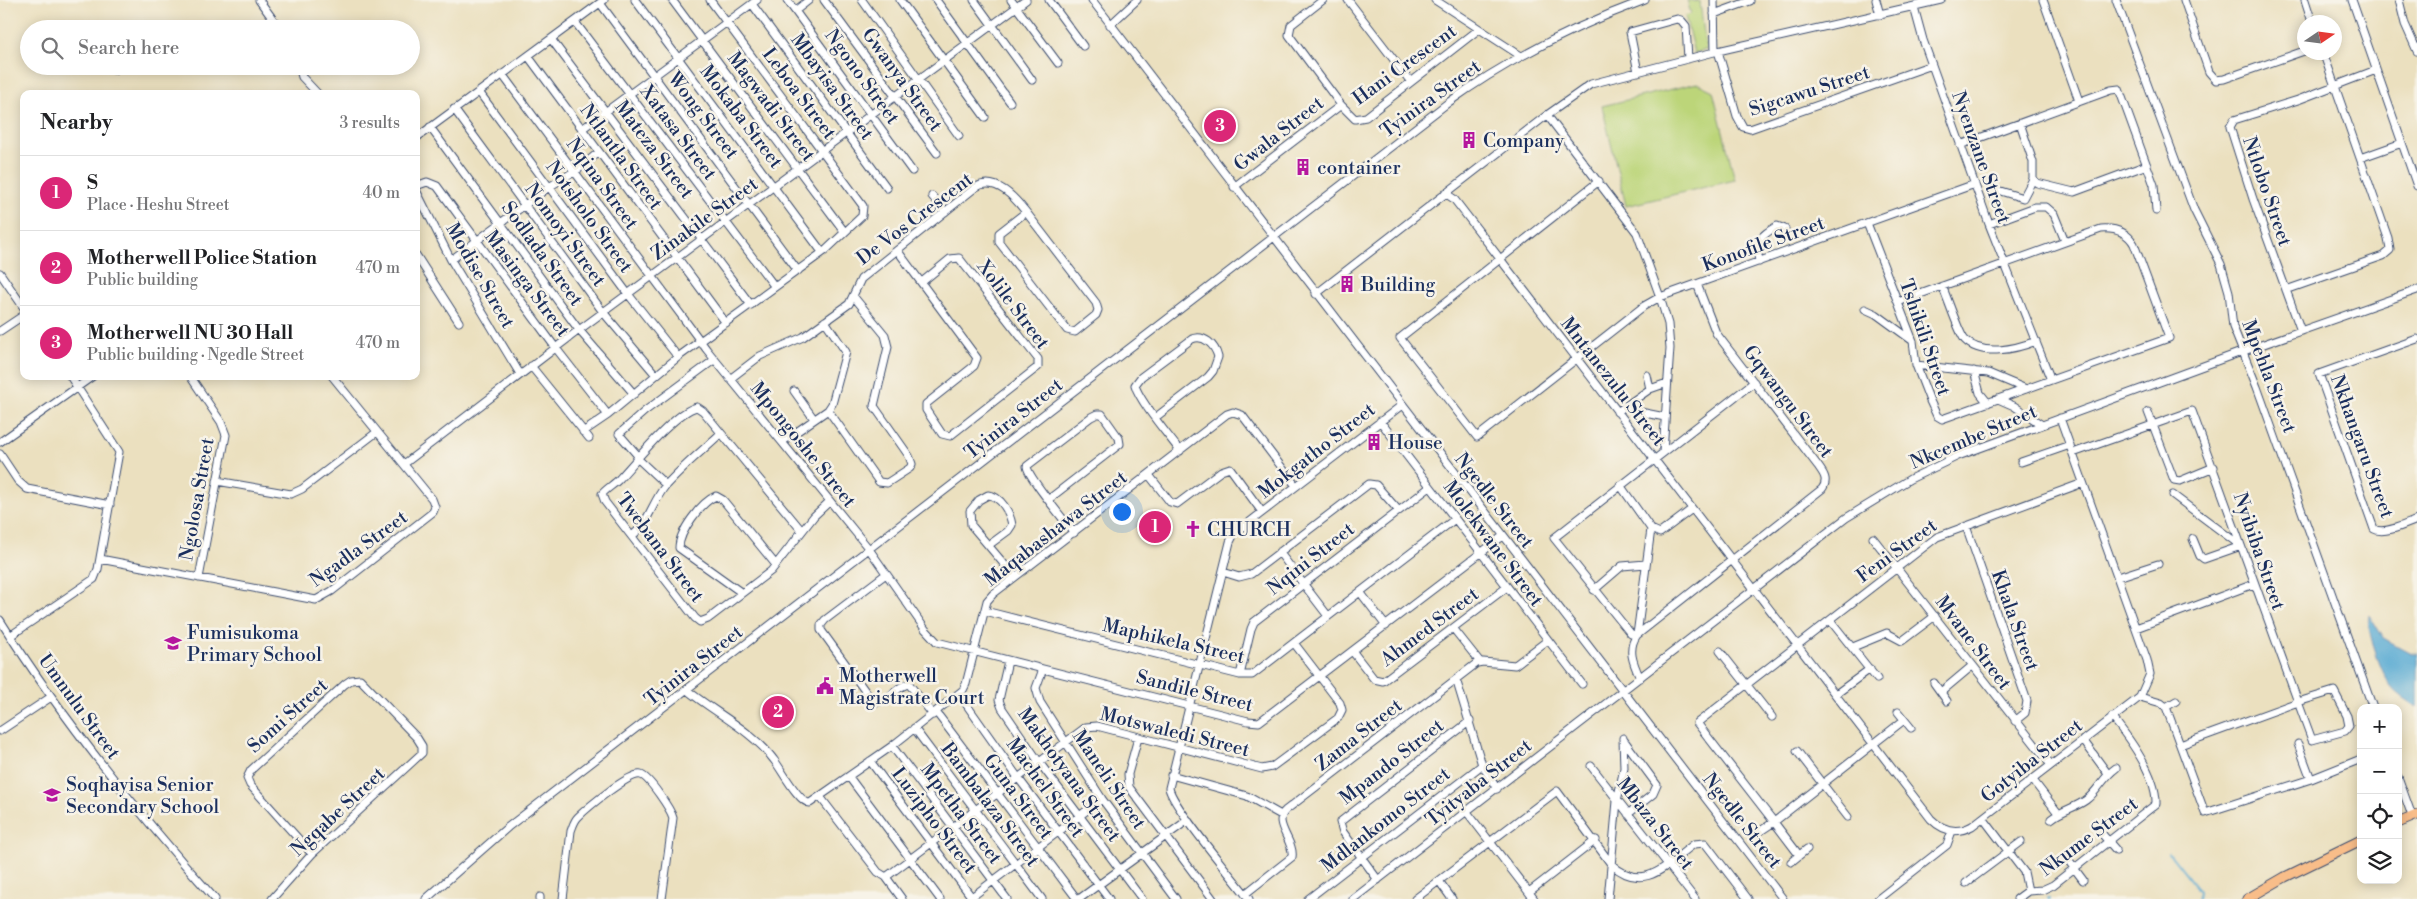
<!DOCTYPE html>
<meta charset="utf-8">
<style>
body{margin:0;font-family:"Libre Bodoni",serif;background:#f6f6f6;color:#202124}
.controls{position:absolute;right:15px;bottom:15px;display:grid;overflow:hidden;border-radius:10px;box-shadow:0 2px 12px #0003}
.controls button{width:45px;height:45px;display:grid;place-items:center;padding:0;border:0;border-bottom:1px solid #e0e0e0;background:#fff;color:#202124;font:25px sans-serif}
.compass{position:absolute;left:2297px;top:15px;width:45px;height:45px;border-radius:50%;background:#fff;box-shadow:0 2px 12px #0003;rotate:77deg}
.you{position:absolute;left:1121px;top:511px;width:18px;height:18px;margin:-12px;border:4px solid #fff;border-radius:50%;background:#1a73e8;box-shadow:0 0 0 8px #1a73e833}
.badge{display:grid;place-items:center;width:32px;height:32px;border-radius:50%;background:#db2777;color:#fff;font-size:16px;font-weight:700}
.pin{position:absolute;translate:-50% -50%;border:2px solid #fff;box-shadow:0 1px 5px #0006}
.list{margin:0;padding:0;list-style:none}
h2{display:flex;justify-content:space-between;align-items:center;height:65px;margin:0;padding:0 20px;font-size:21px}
h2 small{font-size:16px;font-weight:400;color:#757577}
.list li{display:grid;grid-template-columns:32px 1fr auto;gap:15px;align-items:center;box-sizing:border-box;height:75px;padding:0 20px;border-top:1px solid #e0e0e0}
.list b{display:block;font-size:19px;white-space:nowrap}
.list p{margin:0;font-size:16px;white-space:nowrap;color:#757577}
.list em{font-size:16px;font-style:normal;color:#757577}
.icon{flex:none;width:28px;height:28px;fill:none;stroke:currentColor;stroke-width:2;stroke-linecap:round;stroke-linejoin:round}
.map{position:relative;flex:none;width:2417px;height:899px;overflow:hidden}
.search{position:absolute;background:#fff;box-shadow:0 2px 12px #0003;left:20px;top:20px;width:400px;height:55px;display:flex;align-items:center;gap:12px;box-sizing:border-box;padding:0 18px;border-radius:28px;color:#757577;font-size:19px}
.panel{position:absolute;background:#fff;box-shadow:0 2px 12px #0003;left:20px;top:90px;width:400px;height:290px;border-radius:10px}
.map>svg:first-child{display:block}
.green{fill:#bcd579;stroke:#6c826c}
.water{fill:#58aad3;stroke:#3a6c98}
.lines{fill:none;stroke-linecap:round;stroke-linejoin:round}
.stream{stroke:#58aad3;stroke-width:2}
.minor-casing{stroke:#3a4a6d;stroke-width:9}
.major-casing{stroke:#3a4a6d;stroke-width:11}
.minor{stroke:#fff;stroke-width:7}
.major{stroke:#f8bd89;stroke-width:9}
.labels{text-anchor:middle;stroke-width:5;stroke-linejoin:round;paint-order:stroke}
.street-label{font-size:19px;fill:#1b2f5e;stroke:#f7f3e8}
.poi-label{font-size:19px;fill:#1b2f5e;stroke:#f7f3e8;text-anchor:start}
</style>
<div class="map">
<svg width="2417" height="899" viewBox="0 0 2417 899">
<rect width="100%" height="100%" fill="#f7f3e8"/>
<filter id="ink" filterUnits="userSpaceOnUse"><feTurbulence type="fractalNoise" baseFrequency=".02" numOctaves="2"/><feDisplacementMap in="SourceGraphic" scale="10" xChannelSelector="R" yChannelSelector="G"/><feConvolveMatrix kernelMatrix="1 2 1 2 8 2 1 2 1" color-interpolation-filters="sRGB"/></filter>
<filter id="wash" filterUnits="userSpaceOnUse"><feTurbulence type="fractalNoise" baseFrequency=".0096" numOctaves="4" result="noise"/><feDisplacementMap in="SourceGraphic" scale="20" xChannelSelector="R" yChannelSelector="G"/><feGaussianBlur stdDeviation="1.12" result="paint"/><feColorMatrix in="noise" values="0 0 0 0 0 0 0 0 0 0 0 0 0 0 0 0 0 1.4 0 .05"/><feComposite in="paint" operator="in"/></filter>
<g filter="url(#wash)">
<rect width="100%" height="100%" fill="#ebe0bf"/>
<path class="green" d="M 1687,0 L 1700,2 L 1706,50 L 1694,53 L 1685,16 L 1691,14 Z
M 1697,83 L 1713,91 L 1735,180 L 1626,206 L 1602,106 Z"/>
<path class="water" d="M 2369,614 L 2384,639 L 2410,653 L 2417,653 L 2417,707 C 2409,701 2398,695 2392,687 C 2382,676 2365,628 2369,614 Z"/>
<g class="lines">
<path class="stream" d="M 2169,853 L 2199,891 L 2198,899
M 2048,898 L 2049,899"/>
</g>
</g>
<g filter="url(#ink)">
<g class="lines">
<g class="minor-casing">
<path id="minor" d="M 259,0 L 280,29
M 635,0 L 822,252
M 672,0 L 844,231
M 787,0 L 912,171
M 824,0 L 937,153
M 862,0 L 959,136
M 900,0 L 985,117
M 936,0 L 1010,102
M 974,0 L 1032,80
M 1011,0 L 1058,63
M 1049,0 L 1083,46
M 1092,0 L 1783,899
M 1323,0 L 1291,25 L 1289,35 L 1341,105 L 1355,119 L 1366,117 L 1478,30
M 1348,0 L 1411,82
M 1435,0 L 1521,56
M 1714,0 L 1715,52
M 1876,0 L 1880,15
M 2043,0 L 2079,101
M 2116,0 L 2194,210 L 2221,264 L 2229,292 L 2233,327 L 2257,387 L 2373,708
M 2184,0 L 2209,72 L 2216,80 L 2224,79 L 2304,51
M 2305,0 L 2312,22
M 2352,0 L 2417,186
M 2399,0 L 2405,24 L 2417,51
M 600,3 L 798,271
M 752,4 L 887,188
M 1914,7 L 1923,40 L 1989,224 L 2051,380
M 795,11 L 809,0
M 1714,14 L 1750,1
M 575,22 L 775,287
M 1110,25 L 1137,0
M 183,29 L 185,28
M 551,39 L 751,305
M 1718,51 L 1737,116 L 1743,127 L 1750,129 L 1932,65
M 528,56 L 726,323
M 299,66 L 302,77 L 318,94
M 114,70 L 119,66
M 1638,72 L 1630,32 L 1677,19 L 1681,20 L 1686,26 L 1688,59
M 502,74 L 707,350 L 869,549 L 925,629 L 937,642 L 1248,721 L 1259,722 L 1503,536
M 479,92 L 628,294 L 678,357
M 454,109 L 603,312 L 656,375
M 1547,115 L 1637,233 L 1660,297 L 1668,324 L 1670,348 L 1663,452
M 2020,123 L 2033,162 L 2033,179 L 2037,183 L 2074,192 L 2147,165
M 430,127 L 579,330 L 634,394
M 582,129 L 757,0
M 416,138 L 604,0
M 1960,145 L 2111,90 L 2119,89 L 2154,185 L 2156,211
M 2360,158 L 2402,143
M 1599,181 L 1400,338 L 1477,437 L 1644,306 L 1660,297 L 1975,184
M 416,186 L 427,182 L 437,186 L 555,347 L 608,415
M 1234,187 L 1341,105
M 1994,189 L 2023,198 L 2033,179
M 416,190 L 451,260 L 520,374
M 1445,193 L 1454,199 L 1931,819 C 1943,831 1957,834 1972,826 L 2140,697 L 2150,674 L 2147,660 L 2060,418
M 932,196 L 945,212
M 1867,223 L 1913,341 L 1916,365 L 1930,401 L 1937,416 L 1942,419 L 2169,338 L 2134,244 C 2127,232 2115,228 2101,229 L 1898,302
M 1989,224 L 2035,207 L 2046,207 L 2054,214 L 2065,241
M 897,250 L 977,358 L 974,366 L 926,404 L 926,410 L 942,434 L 950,436 L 1034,370 L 1038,367 L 1038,359 L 959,258 L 950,259 L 922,282
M 416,255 L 459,322
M 451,260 L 549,187 L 580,168 L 599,152
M 1759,262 C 1755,240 1759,237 1777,226 L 1785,229
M 0,273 L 24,308
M 1697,284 L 1716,333 L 1818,466 C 1823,473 1829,480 1822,489 L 1637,635 L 1631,634 L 1554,538 L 1754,382
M 1942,286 C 1947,296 1959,334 1965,340 C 1982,357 2016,349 2036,341
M 2286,290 L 2383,256 L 2390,250 L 2388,238 L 2323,52
M 1316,294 L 1547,115 L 1591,84 L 1718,51 L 1941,0
M 1865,309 L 1876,314 L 1913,341
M 0,331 L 24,315
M 2301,331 L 2253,199 L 2230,127 L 2234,120 L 2298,100 L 2376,70
M 2417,339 L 2319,374 L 2374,529 C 2384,535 2406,524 2417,520
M 1916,365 L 1988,373 L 2026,389
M 531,366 L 589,438
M 1974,371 L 1980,393 L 1988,403
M 1647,375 L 1650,389
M 190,376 L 221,422 L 226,435 L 199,578
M 730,379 L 760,356 L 803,337 L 849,304 L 861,279 L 976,187 C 996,176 1015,198 1026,212 L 1096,303 L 1098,310 L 1096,315 L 1075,332 L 1067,330 L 999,242 L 999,233 L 1026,212
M 794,391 L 814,419
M 1998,399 L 2014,406 L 2042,425
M 1625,406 L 1635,411 L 1665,417
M 828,410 L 879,482 L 887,483 L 910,468 L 912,464 L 909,456 L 874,406 L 888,347 L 885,335 L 854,297
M 1617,412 L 1650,389 L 1667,383
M 2148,412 L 2174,480 L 2180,481 L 2214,467
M 1156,417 L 1208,377 L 1213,371 L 1218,357 C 1215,345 1204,334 1192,339 L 1141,377 L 1135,385 C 1139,401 1169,436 1180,451
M 1380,421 L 1582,684
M 583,432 L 608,415 L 678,357 L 826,250 L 862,216 L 863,206 L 710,0
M 0,442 L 93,376
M 782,442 L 828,410 L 832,404 L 846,352 L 825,321
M 2073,453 L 2192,411 C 2228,508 2263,605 2298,702 L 2180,745
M 0,454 L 18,481 L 27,489 L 110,505
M 639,457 L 619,434 L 645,411 L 714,360
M 637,458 L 666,485
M 2021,462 L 2070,445
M 404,464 L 579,330 L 1026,0
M 1149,475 L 1170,502 L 1177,504 L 1221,471 L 1230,468 L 1262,512
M 217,481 L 291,494 L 302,489 L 377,432
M 1620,485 L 1651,529 L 1637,635 C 1627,649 1633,663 1640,678
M 2173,495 L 2241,546
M 1049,499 L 1120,444 L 1119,438 L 1102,414 L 1097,414 L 1091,417 L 1027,466 C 1027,476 1065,521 1074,533
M 1966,526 L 2027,701 L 2025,713 L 2015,721
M 1651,529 L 1660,533 L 1692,509
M 802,531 L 703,411 L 697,407 C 676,411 635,462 620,478 C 615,484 607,488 602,494 L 605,502 L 695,618 L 700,622 L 708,619 L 771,571 L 814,516 L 830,501
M 632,536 C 649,523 652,502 666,485 C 682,467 702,451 720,434
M 1873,538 L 2051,765
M 2193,539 L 2200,556 L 2204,559 L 2241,546
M 989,545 L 1008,531 L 1012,525 C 1010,513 1001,496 988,495 L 979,500 L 970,511 L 971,525 L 1015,577
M 1279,552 L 1328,616
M 100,559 L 316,600 L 332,591 L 433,512 L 435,507 L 432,499 L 332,376
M 1223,572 L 1239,577 L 1251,574 L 1369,484 L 1376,485 L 1398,510
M 886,574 L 825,620 L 821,625 L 821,630 L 873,702 C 887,705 896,685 909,684 L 933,715
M 2118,577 L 2158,564
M 1594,590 L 1622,566 L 1646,564
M 1360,592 L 1386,626
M 742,593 L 679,548 C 679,532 701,502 716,496 L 723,500 L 776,565
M 985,611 L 1240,675 L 1252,675 L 1455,519
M 0,620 C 63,720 136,811 215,899
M 1830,620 L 1877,679
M 1453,628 L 1480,662
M 2136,628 L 2254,584
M 10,636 L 94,579 L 98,569 L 119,452 L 70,376
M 1853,647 L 1887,633 L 1902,641 L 1935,616
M 1720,651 L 1772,717
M 1353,652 L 1374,679 L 1383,681 L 1507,587
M 1008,661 L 999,700 L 1002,708 L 1039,762 L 1142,899
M 1043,669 L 1036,688 L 1040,702 L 1102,799 L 1176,899
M 1240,675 L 1251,629 L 1254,622 L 1430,487
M 1456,679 L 1482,765 L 1497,789
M 1934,683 L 1947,701
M 687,690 C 715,713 753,731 774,760 C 782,770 799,803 810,803 L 892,746 L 963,690 L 966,684 L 987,601 L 993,594 L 1227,414 L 1233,412 L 1242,415 L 1296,486
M 2334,691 L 2347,716 L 2349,726 L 2345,731 L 2312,740 L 2298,702 Z
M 1941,692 L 1972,666
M 959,694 L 1019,779 L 1109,899
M 1836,694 L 1870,669
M 2140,697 L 2161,703 L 2166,707 L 2205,813 L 2311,779 L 2361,759
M 2166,707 L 2176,701
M 936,712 L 1077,899
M 1898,712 L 1911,728
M 1904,720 L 1774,822 L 1697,723 L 1937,537 L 2083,483
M 914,728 L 1042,899
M 0,731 L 51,697
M 1138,738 L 1128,774 L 1129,787 L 1213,899
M 1623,739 L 1657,785 L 1653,794 L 1628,814
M 2083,740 L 2108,774
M 2298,744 L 2311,779
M 892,746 L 1007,899
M 1797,751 L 1848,817
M 870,761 L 973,899
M 1591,766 L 1695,899
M 1171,775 L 1247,796 L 1281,815
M 849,777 L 940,899
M 2398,777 L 2412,816
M 2032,779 L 2058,813
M 821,798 L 878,872 L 886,877 L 902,899
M 1467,812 L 1534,899
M 1983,818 L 2024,872 L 2028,891
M 2051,819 C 2062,810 2075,808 2086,800 C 2098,791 2103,777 2116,768
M 1762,830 L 1774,822 L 1799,855
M 2103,835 L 2116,850
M 2068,860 L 2083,880
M 1791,862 L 1807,849
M 886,877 L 1086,727 L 1097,726 L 1262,769 L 1272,767 L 1338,718 L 1342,710 L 1340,703 L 1294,643
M 1378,880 L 1343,832 L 1340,822 L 1470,721
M 1439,881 L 1452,899
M 1966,883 L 2021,842
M 1529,892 L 1596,840
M 1245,894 L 1292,857 C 1295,841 1271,823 1286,810 L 1477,663 L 1483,662 L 1515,665 L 1548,640
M 272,899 L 312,854 L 422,753 L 422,746 L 417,738 L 360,679 L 351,680 L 345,684 L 251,770 L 247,778 L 250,785 L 312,854
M 426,899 L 508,827 L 1449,102 C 1510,58 1575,26 1645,0
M 540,899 L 540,897
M 563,899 L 571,831 C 573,826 574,821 578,817 C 587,808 630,772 641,775 C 649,777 671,810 673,818 L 662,899
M 969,899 L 1102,799
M 1079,899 L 1188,820
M 1249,899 C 1234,879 1172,806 1169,788 L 1230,542 L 1234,534 L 1402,405
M 1308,899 L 1482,765
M 1353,899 L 1846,518 L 1910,479 L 1958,456 L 2244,351 L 2417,290
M 1415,899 L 1557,791 L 1611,864 C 1644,894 1666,865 1694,844 L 1705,843 L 1748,899
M 1608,899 L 1617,801 L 1624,768 L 1623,738
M 1878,899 L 1947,845 L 1952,831
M 2017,899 L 2028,891 L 2042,890 L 2053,885 L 2156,804 C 2157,776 2129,738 2112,717"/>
</g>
<g class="major-casing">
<path id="major" d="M 2398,823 L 2417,815
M 2247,899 L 2285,877 L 2361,840"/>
</g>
<use href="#minor" class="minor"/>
<use href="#major" class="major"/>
</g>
</g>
<defs>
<g id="building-bare" transform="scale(1.35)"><path d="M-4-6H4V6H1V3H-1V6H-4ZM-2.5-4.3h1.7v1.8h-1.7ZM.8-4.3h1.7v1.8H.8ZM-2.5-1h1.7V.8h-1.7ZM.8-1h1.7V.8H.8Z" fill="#b5179e" stroke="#f7f3e8" stroke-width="2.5" paint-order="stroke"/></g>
<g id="church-bare" transform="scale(1.35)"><path d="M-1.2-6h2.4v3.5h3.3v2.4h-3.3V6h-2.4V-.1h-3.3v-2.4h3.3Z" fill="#b5179e" stroke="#f7f3e8" stroke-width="2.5" paint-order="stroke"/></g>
<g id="school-bare" transform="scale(1.35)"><path d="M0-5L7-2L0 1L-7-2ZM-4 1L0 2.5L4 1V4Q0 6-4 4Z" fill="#b5179e" stroke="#f7f3e8" stroke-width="2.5" paint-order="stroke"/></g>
<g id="civic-bare" transform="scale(1.35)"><path d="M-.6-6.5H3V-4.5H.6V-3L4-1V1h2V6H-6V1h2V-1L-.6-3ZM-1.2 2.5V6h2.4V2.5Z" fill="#b5179e" stroke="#f7f3e8" stroke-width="2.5" paint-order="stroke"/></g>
</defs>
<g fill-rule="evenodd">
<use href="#building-bare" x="1469" y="140"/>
<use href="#building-bare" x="1303" y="167"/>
<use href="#building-bare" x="1347" y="284"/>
<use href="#building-bare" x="1374" y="442"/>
<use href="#church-bare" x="1193" y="529"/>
<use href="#school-bare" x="173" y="643"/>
<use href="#civic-bare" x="825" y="686"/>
<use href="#school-bare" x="52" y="795"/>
</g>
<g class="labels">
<g class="street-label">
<text transform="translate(1404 64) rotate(-36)" y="7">Hani Crescent</text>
<text transform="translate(863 76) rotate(54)" y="7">Ngono Street</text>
<text transform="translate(903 79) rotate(54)" y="7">Gwanya Street</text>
<text transform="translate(833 86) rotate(54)" y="7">Mbayisa Street</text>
<text transform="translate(1809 90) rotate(-18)" y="7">Sigcawu Street</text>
<text transform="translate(800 93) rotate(53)" y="7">Leboa Street</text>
<text transform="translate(1430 98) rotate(-36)" y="7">Tyinira Street</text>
<text transform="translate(772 106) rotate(53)" y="7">Magwadi Street</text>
<text transform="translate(704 115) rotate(53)" y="7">Wong Street</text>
<text transform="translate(742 116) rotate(53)" y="7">Mokaba Street</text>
<text transform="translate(679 132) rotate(53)" y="7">Xatasa Street</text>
<text transform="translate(1278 133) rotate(-38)" y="7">Gwala Street</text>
<text transform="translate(655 149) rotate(53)" y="7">Mateza Street</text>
<text transform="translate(622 156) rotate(54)" y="7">Ntlantla Street</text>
<text transform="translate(1982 157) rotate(70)" y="7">Nyenzane Street</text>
<text transform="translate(603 183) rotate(54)" y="7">Nqina Street</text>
<text transform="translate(2268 191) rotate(71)" y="7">Ntlobo Street</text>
<text transform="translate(590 216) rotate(54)" y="7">Notsholo Street</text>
<text transform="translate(704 218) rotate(-36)" y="7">Zinakile Street</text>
<text transform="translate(914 218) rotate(-37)" y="7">De Vos Crescent</text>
<text transform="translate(566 234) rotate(54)" y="7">Nomoyi Street</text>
<text transform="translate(1763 243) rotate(-20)" y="7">Konofile Street</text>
<text transform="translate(543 253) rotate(54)" y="7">Sodlada Street</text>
<text transform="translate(481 275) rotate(60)" y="7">Modise Street</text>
<text transform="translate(528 283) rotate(53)" y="7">Masinga Street</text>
<text transform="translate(1014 304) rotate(53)" y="7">Xolile Street</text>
<text transform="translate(1926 337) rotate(71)" y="7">Tshikili Street</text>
<text transform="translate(2270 376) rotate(69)" y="7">Mpehla Street</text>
<text transform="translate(1614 381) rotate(52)" y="7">Mntanezulu Street</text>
<text transform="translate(1789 401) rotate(53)" y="7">Gqwangu Street</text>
<text transform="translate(1013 418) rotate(-38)" y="7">Tyinira Street</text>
<text transform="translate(1973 436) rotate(-23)" y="7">Nkcembe Street</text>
<text transform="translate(804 444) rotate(51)" y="7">Mpongoshe Street</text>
<text transform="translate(2363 446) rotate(70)" y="7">Nkhangaru Street</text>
<text transform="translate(1316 450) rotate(-38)" y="7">Mokgatho Street</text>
<text transform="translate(196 499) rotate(-80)" y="7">Ngolosa Street</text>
<text transform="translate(1495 500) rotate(52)" y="7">Ngedle Street</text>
<text transform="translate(1055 528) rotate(-38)" y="7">Maqabashawa Street</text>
<text transform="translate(1494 543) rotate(53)" y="7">Molekwane Street</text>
<text transform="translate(661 547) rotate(53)" y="7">Twebana Street</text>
<text transform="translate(358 548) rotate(-36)" y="7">Ngadla Street</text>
<text transform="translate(1896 550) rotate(-36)" y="7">Feni Street</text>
<text transform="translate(2260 551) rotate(71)" y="7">Nyibiba Street</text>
<text transform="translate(1310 558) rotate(-38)" y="7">Nqini Street</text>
<text transform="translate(2016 620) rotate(70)" y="7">Khala Street</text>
<text transform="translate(1429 626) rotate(-37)" y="7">Ahmed Street</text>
<text transform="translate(1174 640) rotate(13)" y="7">Maphikela Street</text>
<text transform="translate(1974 642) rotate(53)" y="7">Mvane Street</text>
<text transform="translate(693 665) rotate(-38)" y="7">Tyinira Street</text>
<text transform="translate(1195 690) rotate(14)" y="7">Sandile Street</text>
<text transform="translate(80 706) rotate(54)" y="7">Umnulu Street</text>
<text transform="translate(287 715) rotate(-42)" y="7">Somi Street</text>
<text transform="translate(1175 731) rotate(14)" y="7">Motswaledi Street</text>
<text transform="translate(1358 734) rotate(-38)" y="7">Zama Street</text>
<text transform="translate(2031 760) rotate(-38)" y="7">Gotyiba Street</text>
<text transform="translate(1391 761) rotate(-38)" y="7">Mpando Street</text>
<text transform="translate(1070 774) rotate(54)" y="7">Makhotyana Street</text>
<text transform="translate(1110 779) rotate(56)" y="7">Maneli Street</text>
<text transform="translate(1478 782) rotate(-38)" y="7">Tyityaba Street</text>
<text transform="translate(1046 787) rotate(54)" y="7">Machel Street</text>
<text transform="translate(1019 796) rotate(53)" y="7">Guna Street</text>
<text transform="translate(991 804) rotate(53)" y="7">Bambalaza Street</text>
<text transform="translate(337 811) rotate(-43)" y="7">Ngqabe Street</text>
<text transform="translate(962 813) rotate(53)" y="7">Mpetha Street</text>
<text transform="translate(1385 819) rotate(-38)" y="7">Mdlankomo Street</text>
<text transform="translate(935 820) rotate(53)" y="7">Luzipho Street</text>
<text transform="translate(1743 820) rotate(52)" y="7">Ngedle Street</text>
<text transform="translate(1656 823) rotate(52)" y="7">Mbaza Street</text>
<text transform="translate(2088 836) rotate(-37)" y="7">Nkume Street</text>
</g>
<g class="poi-label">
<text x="1483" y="147">Company</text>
<text x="1317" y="174">container</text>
<text x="1361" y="291">Building</text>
<text x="1388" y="449">House</text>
<text x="1207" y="536">CHURCH</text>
<text x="187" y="639">Fumisukoma<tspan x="187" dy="22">Primary School</tspan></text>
<text x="839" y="682">Motherwell<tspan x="839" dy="22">Magistrate Court</tspan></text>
<text x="66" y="791">Soqhayisa Senior<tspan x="66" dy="22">Secondary School</tspan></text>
</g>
</g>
</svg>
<div class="controls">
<button>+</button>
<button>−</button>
<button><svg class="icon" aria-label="locate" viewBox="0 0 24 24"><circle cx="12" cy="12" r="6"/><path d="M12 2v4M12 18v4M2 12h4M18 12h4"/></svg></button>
<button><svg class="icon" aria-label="layers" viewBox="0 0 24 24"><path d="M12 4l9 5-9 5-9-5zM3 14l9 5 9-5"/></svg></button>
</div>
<svg class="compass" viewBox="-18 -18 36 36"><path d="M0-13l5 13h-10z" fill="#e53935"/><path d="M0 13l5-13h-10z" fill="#757577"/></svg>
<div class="you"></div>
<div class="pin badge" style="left:1155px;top:527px">1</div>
<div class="pin badge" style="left:778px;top:712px">2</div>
<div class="pin badge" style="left:1220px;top:126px">3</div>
<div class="search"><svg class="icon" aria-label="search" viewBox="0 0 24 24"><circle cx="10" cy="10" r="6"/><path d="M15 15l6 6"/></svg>Search here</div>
<section class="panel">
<h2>Nearby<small>3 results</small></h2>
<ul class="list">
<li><span class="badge">1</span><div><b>S</b><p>Place · Heshu Street</p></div><em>40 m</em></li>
<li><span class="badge">2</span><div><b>Motherwell Police Station</b><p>Public building</p></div><em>470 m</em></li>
<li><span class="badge">3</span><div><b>Motherwell NU 30 Hall</b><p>Public building · Ngedle Street</p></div><em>470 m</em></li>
</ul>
</section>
</div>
